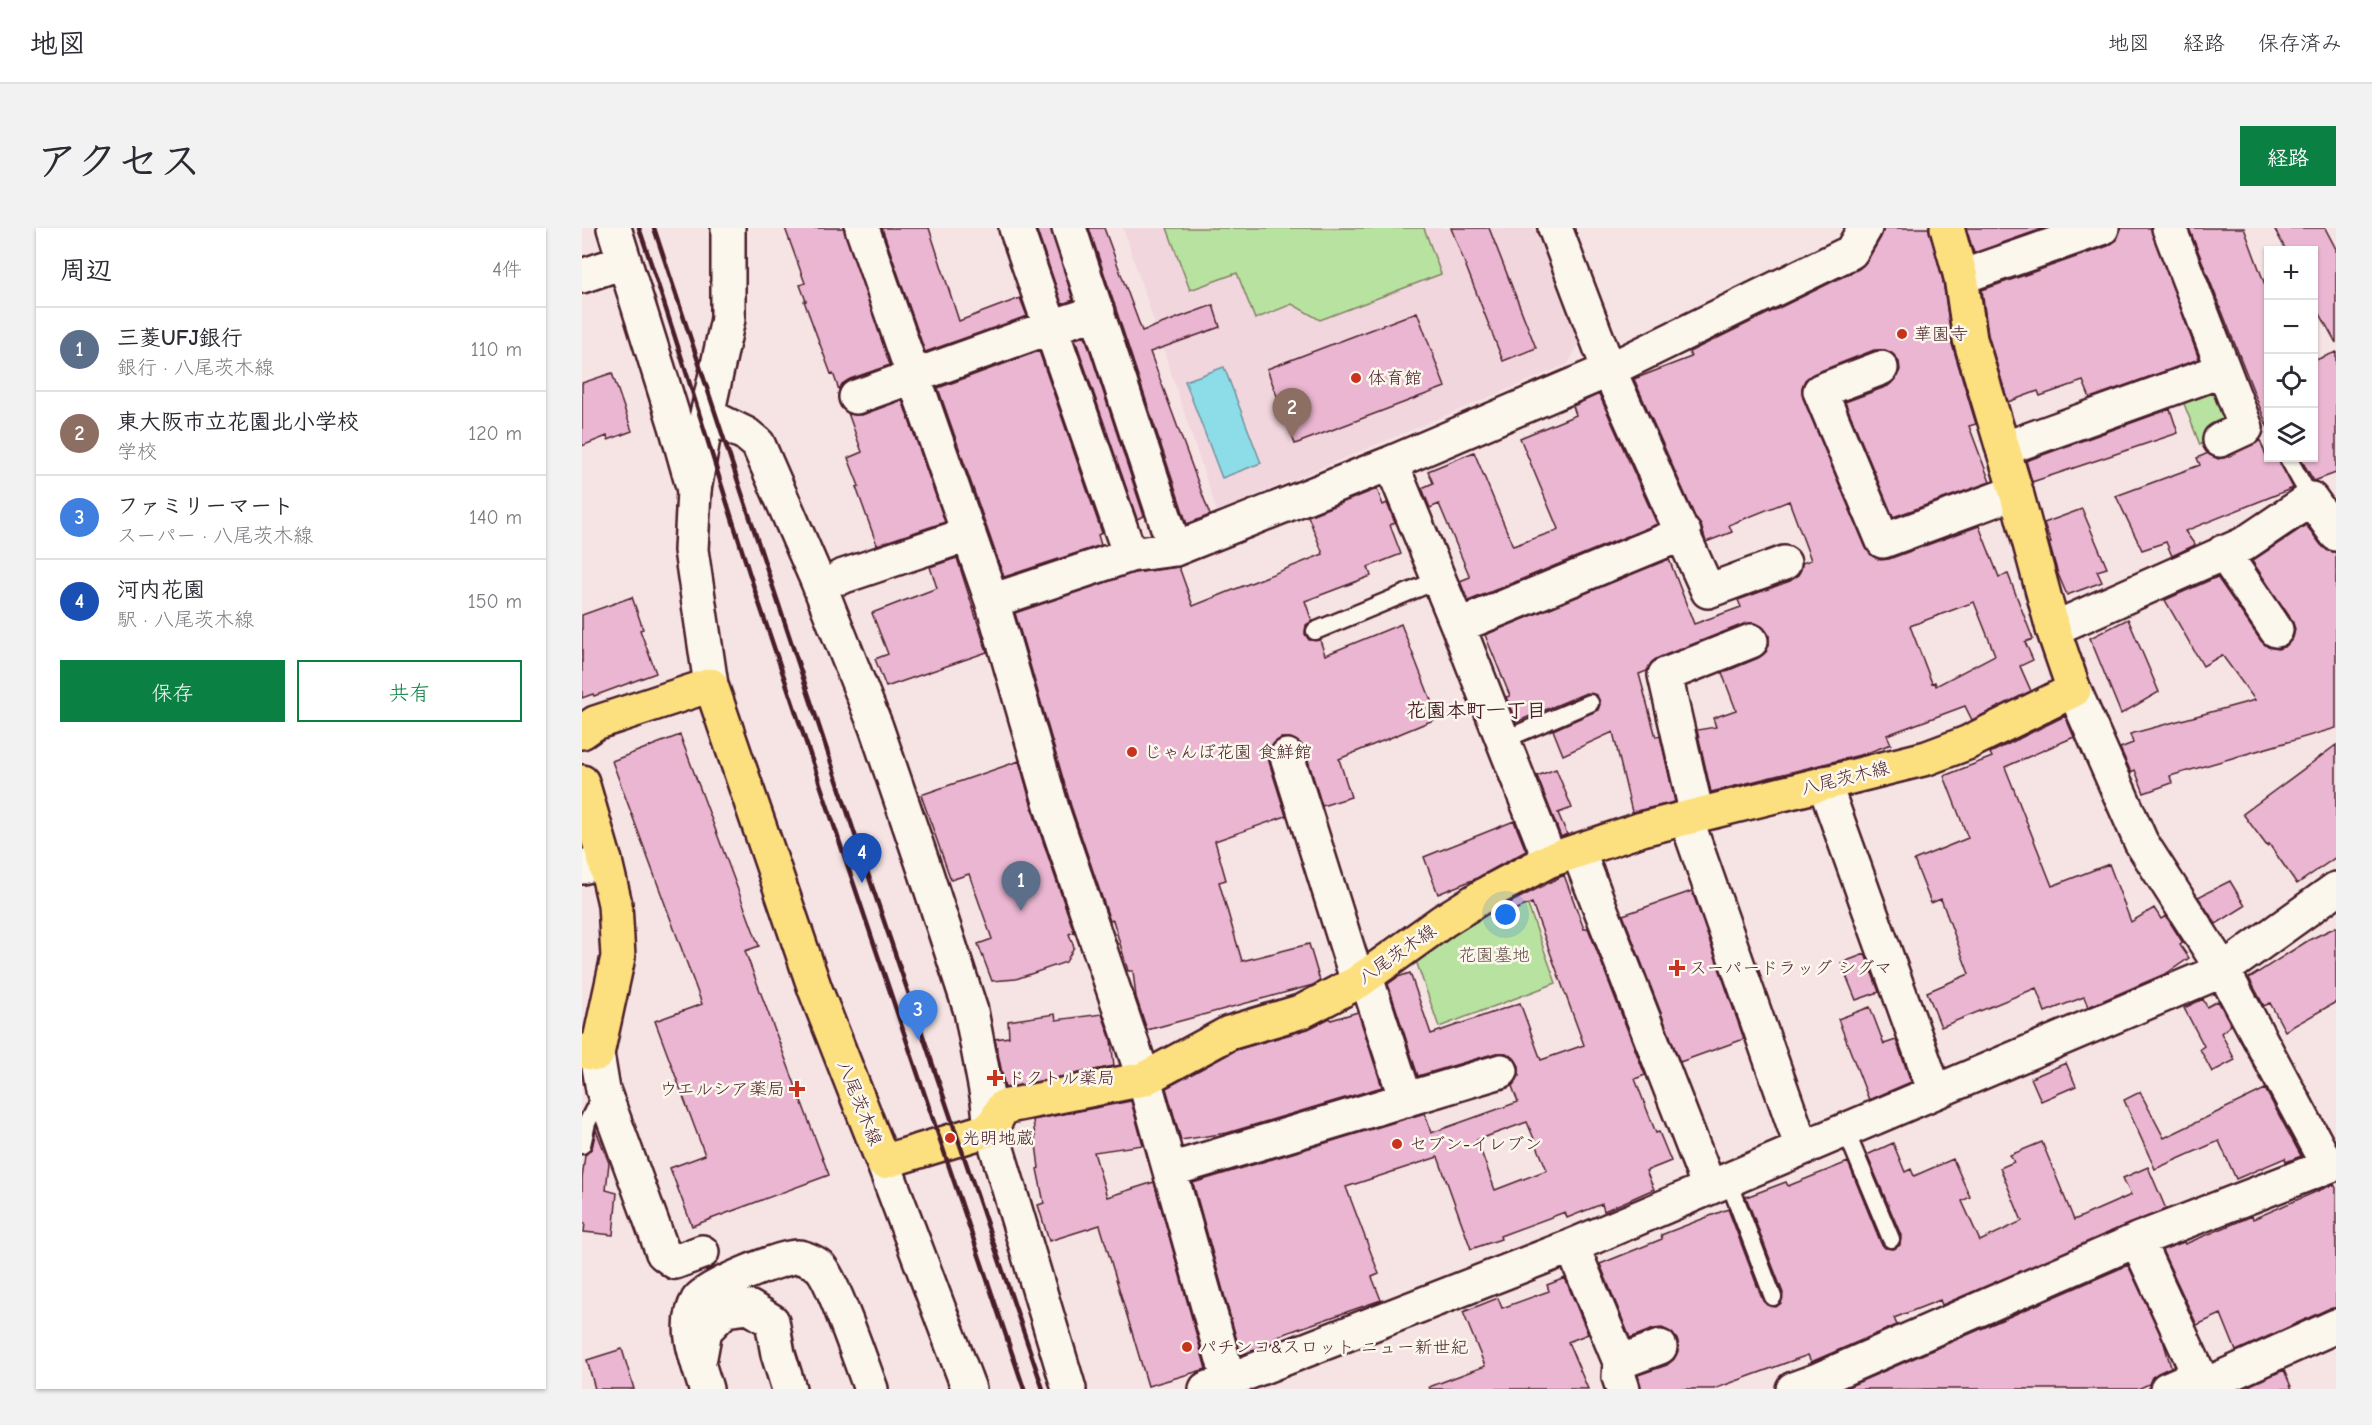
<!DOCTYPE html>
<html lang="ja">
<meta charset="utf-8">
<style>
body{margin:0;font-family:"Comic Neue","Klee One",sans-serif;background:#f2f2f3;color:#2b2b33}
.controls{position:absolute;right:18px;top:18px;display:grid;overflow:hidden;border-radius:0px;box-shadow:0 2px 4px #0004}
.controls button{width:54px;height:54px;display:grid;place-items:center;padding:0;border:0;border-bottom:2px solid #e1e1e2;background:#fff;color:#2b2b33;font:30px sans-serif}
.you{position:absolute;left:924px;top:687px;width:21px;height:21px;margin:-15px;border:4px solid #fff;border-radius:50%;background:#1a73e8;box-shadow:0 0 0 9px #1a73e833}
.badge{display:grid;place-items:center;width:39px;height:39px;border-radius:50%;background:#0b8043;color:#fff;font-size:20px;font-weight:700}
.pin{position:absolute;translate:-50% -50px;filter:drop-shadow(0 2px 3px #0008)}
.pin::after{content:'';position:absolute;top:32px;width:21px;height:18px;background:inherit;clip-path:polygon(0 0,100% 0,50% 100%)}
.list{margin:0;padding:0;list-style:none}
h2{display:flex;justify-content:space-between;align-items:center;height:78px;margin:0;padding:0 24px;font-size:26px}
h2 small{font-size:20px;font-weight:400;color:#7c7c81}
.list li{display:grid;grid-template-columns:39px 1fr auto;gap:18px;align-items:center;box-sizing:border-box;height:84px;padding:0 24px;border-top:2px solid #e1e1e2}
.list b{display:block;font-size:22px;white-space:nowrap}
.list p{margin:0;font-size:20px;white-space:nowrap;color:#7c7c81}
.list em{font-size:20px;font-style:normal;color:#7c7c81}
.actions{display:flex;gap:12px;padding:18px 24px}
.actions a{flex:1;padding:14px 0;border:2px solid #0b8043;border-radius:0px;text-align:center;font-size:21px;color:#0b8043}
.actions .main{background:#0b8043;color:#fff}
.icon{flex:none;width:33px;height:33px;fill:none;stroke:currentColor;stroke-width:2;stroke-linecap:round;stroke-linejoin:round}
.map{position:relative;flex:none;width:1754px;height:1161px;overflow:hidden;border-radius:0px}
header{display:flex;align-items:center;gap:36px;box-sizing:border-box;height:84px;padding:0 30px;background:#fff;border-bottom:2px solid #e1e1e2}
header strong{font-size:28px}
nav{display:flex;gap:33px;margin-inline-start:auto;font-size:21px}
.intro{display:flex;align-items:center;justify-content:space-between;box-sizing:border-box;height:144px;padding:0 36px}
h1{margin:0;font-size:42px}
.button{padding:15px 27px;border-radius:0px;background:#0b8043;color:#fff;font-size:21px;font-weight:700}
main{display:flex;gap:36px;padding:0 36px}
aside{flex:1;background:#fff;border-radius:0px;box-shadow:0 2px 4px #0004}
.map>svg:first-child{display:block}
.built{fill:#f2d6de}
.green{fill:#b8e29f;stroke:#818065;stroke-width:1.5}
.water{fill:#8ddde8;stroke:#72919c;stroke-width:1.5}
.building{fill:#eab6d1;stroke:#4a1f2b;stroke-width:1.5;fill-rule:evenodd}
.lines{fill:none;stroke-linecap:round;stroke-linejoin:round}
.lane-casing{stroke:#4a1f2b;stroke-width:21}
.street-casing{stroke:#4a1f2b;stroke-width:38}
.secondary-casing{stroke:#4a1f2b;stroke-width:38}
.primary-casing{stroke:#4a1f2b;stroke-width:38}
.lane{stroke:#fbf7ec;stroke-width:16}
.street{stroke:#fbf7ec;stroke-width:33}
.secondary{stroke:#fbf7ec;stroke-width:33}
.primary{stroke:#fce080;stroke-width:33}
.rail{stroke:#4a1f2b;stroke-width:4.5}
.poi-dot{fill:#c8321e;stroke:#fbf7ec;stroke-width:2}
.labels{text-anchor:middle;stroke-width:5;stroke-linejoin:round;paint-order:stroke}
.poi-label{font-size:18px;fill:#4a1f2b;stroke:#fbf7ec;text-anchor:start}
.street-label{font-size:18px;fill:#4a1f2b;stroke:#fbf7ec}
.park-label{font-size:18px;fill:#665048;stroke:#fbf7ec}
.neighbourhood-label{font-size:20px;font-weight:bold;fill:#4a1f2b;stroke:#fbf7ec}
</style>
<header>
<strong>地図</strong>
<nav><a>地図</a><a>経路</a><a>保存済み</a></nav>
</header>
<div class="intro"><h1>アクセス</h1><a class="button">経路</a></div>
<main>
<aside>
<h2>周辺<small>4件</small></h2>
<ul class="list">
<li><span class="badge" style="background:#5c6f8a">1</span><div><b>三菱UFJ銀行</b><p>銀行 · 八尾茨木線</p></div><em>110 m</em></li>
<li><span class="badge" style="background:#8d6e63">2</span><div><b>東大阪市立花園北小学校</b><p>学校</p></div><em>120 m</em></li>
<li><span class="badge" style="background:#3f7fe0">3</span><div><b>ファミリーマート</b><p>スーパー · 八尾茨木線</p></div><em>140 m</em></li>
<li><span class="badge" style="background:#1a4fb4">4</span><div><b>河内花園</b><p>駅 · 八尾茨木線</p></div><em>150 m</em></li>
</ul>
<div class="actions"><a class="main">保存</a><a>共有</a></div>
</aside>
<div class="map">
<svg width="1754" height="1161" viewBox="0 0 1754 1161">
<rect width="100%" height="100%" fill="#f6e4e4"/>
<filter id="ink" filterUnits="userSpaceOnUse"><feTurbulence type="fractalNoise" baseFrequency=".0167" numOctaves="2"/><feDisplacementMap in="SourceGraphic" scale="12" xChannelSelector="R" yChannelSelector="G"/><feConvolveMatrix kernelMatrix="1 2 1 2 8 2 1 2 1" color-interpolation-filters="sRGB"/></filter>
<g filter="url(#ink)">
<path class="built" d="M 541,0 L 953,0 L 997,116 L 986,136 L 635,284 Z"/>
<path class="green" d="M 585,0 L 842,0 L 859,46 L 738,92 L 710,76 L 673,91 L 655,45 L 608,62 Z
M 1637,149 L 1657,200 L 1618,217 L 1597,163 Z
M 939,658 L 974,755 L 857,799 L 832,727 Z"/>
<path class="water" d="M 642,139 L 679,235 L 640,250 L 603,153 Z"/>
<path class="building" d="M 203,0 L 262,0 L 308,137 L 268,151 L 260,156 L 257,162 L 251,145 L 249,146 L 222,73 L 224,73 L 218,57 L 223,55 Z
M 300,0 L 347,0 L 377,93 L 438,70 L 445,88 L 343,124 Z
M 454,0 L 469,0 L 491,72 L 480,76 Z
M 507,0 L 522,0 L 560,103 L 631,77 L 638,99 L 568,124 L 628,287 L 605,296 Z
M 869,0 L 907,0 L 954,120 L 921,133 Z
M 1302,0 L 1347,0 L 1361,53 L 1370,116 L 1394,196 L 1387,198 L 1408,254 L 1311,289 L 1263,174 L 1306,158 L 1314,151 L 1318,142 L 1317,134 L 1311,126 L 1303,122 L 1292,122 L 1231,146 L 1223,152 L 1220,160 L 1221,170 L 1284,320 L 1290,328 L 1299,332 L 1307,331 L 1397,298 L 1417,349 L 1426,346 L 1451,411 L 1443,414 L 1451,432 L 1438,438 L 1449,463 L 1390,492 L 1383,478 L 1305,507 L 1309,516 L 1282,526 L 1129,564 L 1115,502 L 1134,499 L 1131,490 L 1154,482 L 1140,445 L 1176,430 L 1184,424 L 1187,416 L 1187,407 L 1181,399 L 1172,395 L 1162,396 L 1076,430 L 1069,435 L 1065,443 L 1057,446 L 1074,509 L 1078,508 L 1093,574 L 1050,584 L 1031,504 L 981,527 L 971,502 L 1016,482 L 1018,476 L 1015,467 L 1004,465 L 934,494 L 924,469 L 928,468 L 903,407 L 1087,331 L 1112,396 L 1159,379 L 1156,372 L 1208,353 L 1216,347 L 1220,335 L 1229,332 L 1207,273 L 1147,297 L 1150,304 L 1124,314 L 1119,297 L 1114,291 L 1052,151 L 1109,129 L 1107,124 L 1277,41 L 1285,33 L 1299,9 ZM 1392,374 L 1413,427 L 1354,458 L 1353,454 L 1350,455 L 1328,398 Z
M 1384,0 L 1463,0 L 1392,25 Z
M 1538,0 L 1569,0 L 1617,131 L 1508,170 L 1501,153 L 1458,168 L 1456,163 L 1426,174 L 1406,107 L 1400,62 L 1526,18 L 1535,12 Z
M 1607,0 L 1662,0 L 1686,65 L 1686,200 Z
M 1692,0 L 1743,0 L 1754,21 L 1754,115 L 1731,73 L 1731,22 L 1704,22 Z
M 835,84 L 863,159 L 713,216 L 685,141 Z
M 503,108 L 562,288 L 555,291 L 493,111 Z
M 457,123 L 520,305 L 516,307 L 519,317 L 422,349 L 356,160 Z
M 1754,124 L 1754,245 L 1732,253 L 1718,230 L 1731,230 L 1731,133 Z
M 30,145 L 50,203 L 26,212 L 25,208 L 0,218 L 0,155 Z
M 1017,166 L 1075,296 L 886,373 L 878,353 L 888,349 L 857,276 L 848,280 L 840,260 L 851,255 L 846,243 L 892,224 L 931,318 L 973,303 L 976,301 L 938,210 L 994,187 L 991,178 Z
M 320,172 L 363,294 L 295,317 L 274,259 L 277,258 L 266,230 L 280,224 L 266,185 L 280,187 Z
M 1588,181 L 1596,205 L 1450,254 L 1444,233 Z
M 1678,212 L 1685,230 L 1696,230 L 1711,260 L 1603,303 L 1613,317 L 1590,328 L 1584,314 L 1560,322 L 1534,268 L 1618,237 L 1615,230 L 1626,225 L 1636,231 L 1645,229 Z
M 795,261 L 801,277 L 805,275 L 813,295 L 808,297 L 819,326 L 786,339 L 789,348 L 723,373 L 730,393 L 724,397 L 723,406 L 727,412 L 738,412 L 743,427 L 819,396 L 856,490 L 757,531 L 769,569 L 740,578 L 723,522 L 718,515 L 708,510 L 699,510 L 692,515 L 687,523 L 687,534 L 704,588 L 633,613 L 644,652 L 637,654 L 660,733 L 727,716 L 738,753 L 731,757 L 565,802 L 554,769 L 551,743 L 546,743 L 531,692 L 528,693 L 489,578 L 433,385 L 552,345 L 597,339 L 611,378 L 741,326 L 726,288 Z
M 1500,281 L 1525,340 L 1515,343 L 1520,354 L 1485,367 L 1476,346 L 1467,315 L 1469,315 L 1462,295 Z
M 1724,297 L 1739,317 L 1746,323 L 1754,324 L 1754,500 L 1588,548 L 1590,555 L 1562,565 L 1553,542 L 1549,544 L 1538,520 L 1551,515 L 1548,506 L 1673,472 L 1640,427 L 1621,438 L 1583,372 L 1635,349 L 1679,413 L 1686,419 L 1696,421 L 1704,418 L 1711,410 L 1713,401 L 1710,392 L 1670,333 Z
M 375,330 L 405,424 L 304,459 L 293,431 L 306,426 L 290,385 L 355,360 L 348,339 Z
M 50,369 L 61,401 L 58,402 L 74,445 L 12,468 L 11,466 L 0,470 L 0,387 Z
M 1546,391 L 1577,464 L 1539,486 L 1508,410 Z
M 1483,488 L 1492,509 L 1423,539 L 1470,658 L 1527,636 L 1549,694 L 1572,680 L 1579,691 L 1584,688 L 1601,715 L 1598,717 L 1607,730 L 1585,745 L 1506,779 L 1502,769 L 1463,784 L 1454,760 L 1359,799 L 1345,764 L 1387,746 L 1359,671 L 1349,675 L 1332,632 L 1386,610 L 1362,548 L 1410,529 L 1408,525 Z
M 98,507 L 177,718 L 163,723 L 247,947 L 110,998 L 88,940 L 123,927 L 73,793 L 120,776 L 30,533 Z
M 1754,517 L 1754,629 L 1715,656 L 1687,616 L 1685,618 L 1661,586 Z
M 437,533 L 453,590 L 492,704 L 487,706 L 492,719 L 484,734 L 434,751 L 410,753 L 396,716 L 410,711 L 387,646 L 369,652 L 339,567 Z
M 974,541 L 990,580 L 976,585 L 985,606 L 979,609 L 955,548 Z
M 932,593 L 944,623 L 893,651 L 856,666 L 842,629 Z
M 982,647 L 1002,701 L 1006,700 L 1063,847 L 1053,851 L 1074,905 L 1077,904 L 1089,933 L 1064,943 L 1072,961 L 1022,983 L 1020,976 L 985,990 L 983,984 L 918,1008 L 919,1011 L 889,1021 L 856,929 L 764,959 L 797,1046 L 790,1049 L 799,1072 L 693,1109 L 695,1113 L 659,1127 L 611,955 L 843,885 L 849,905 L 936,874 L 930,858 L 937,848 L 937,838 L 932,830 L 924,825 L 914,825 L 836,848 L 806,756 L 816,749 L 828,745 L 849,806 L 938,775 L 959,832 L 1002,817 L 950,675 L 914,689 L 912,683 ZM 945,894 L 965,942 L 913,962 L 895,912 Z
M 1648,653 L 1663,678 L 1634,696 L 1616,669 Z
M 1110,663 L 1162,811 L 1098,834 L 1041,687 Z
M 1754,699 L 1754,774 L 1703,803 L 1688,775 L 1682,778 L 1667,750 L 1727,712 Z
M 1283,726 L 1297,764 L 1274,772 L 1259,735 Z
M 1621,771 L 1625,779 L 1636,773 L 1649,797 L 1639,805 L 1653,832 L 1630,844 L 1618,821 L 1622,818 L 1602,780 Z
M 1288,779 L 1302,816 L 1314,812 L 1329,854 L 1287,872 L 1256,791 Z
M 776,784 L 800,859 L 645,905 L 599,912 L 584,860 L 654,822 L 726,801 L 748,790 L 749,792 Z
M 473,786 L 474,792 L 520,786 L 529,812 L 532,838 L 423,860 L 413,811 L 427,809 L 426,793 Z
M 1484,835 L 1494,858 L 1459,873 L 1449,850 Z
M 1683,861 L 1719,928 L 1704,934 L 1703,930 L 1654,951 L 1637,913 L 1573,941 L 1542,872 L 1558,864 L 1582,910 Z
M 549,873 L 561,917 L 512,924 L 525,969 L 572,954 L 624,1141 L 566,1158 L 518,997 L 467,1013 L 456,977 L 462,975 L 455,941 L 457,940 L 451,892 Z
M 14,902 L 27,935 L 24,962 L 35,965 L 31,1007 L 2,1004 L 3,995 L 0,994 L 0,951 L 3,927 L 10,920 Z
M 1460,914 L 1492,992 L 1549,967 L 1541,950 L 1566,939 L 1584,981 L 1360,1077 L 1358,1072 L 1312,1090 L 1315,1097 L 1229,1134 L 1226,1127 L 1132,1161 L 1059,1161 L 1056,1147 L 1085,1137 L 1092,1131 L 1096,1123 L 1096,1113 L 1090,1105 L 1080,1100 L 1071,1101 L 1048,1110 L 1018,1036 L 1080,1011 L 1079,1007 L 1146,981 L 1181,1073 L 1185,1077 L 1194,1079 L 1199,1075 L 1201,1065 L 1164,969 L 1204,954 L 1206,958 L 1266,934 L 1299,1015 L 1303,1020 L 1312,1021 L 1318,1017 L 1319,1007 L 1285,927 L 1311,915 L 1323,944 L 1329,941 L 1332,948 L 1371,931 L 1388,969 L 1380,973 L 1398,1013 L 1440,993 L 1418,940 L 1432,934 L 1428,927 Z
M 1752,956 L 1754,960 L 1754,1080 L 1746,1081 L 1654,1123 L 1639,1086 L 1615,1097 L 1580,1022 L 1602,1014 L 1603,1016 L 1670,988 L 1671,991 Z
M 1546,1037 L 1581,1112 L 1589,1139 L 1570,1149 L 1567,1156 L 1556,1161 L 1261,1161 Z
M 983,1050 L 1006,1106 L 986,1114 L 1006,1161 L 848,1161 L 847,1159 L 903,1138 L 881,1084 L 916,1070 L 920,1080 L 967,1063 L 965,1057 Z
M 40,1121 L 52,1161 L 13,1161 L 5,1132 Z
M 1702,1142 L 1710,1161 L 1670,1161 L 1668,1157 Z"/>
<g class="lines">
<g class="lane-casing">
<path id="lane" d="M 1706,230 L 1729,271
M 733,403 L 856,352
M 921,512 L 1008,475
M 1263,901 L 1309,1011
M 0,917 L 5,895 L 20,865
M 1146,951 L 1191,1069"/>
</g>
<g class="street-casing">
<path id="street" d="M 32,0 L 94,198 L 112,262
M 280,0 L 410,373 L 471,584 L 562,851 L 647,1153
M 434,0 L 548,327
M 487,0 L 593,321
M 973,0 L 1027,142 L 1126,363 L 1202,335
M 1587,0 L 1664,200 L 1638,212
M 0,48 L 41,34
M 1379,49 L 1520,0
M 1299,140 L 1238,163 L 1301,313 L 1434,264
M 274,169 L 469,99 L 516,84
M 125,187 L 164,206 L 176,216 L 236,354 L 294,499 L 344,645 L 389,783 L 406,873 L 409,901 L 487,1161
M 1421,221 L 1641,142
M 809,235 L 876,398 L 968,632
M 1641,324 L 1694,402
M 259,349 L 387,306
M 410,373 L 548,327 L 593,321 L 809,235 L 1027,142 L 1269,24 L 1283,0
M 876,398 L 1102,305
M 1471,401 L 1662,316 L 1729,271 L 1754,306
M 1492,462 L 1559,614 L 1641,742 L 1746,938
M 705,528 L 776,754
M 1242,555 L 1353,864
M 1115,587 L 1083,447 L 1169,413
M 1104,590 L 1220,920
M 996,623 L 1127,959
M 0,639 L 23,633
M 784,749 L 824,872
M 15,826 L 21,862 L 81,1025 L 93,1034 L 120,1024
M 588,942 L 919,843
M 1555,1012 L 1617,1147 L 1630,1154 L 1635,1161
M 990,1018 L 1038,1134
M 118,1129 L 123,1102 L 143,1082 L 167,1079 L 190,1093 L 196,1126 L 207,1161
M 1630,1154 L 1754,1098
M 124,1161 C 116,1133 100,1099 116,1072 C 124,1059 201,1028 216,1029 C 221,1029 234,1035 237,1038 C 250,1049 281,1140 289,1161
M 624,1161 L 990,1018 L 1641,742 L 1754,661
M 1041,1161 L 1037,1149 L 1038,1134 L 1078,1119
M 1211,1161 L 1233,1153 L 1555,1012 L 1754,935
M 1585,1161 L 1617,1147"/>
</g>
<g class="secondary-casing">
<path id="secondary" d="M 129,457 L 109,322 L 112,262 L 125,187 L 146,91 L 146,0
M 301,934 L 387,1161"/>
</g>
<g class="primary-casing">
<path id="primary" d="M 0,504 L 13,495 L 129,457 L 233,761 L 301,934 L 409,901 L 421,879 L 562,851 L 647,805 L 721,783 L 776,754 L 861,693 L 909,663 L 968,632 L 1060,601 L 1345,530 L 1385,515 L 1492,462 L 1471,401 L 1434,264 L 1388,111 L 1379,49 L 1365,0
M 0,554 L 23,633 L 33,676 L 36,729 L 15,826 L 0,823"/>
</g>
<use href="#lane" class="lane"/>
<use href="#street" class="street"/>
<use href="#secondary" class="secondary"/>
<use href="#primary" class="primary"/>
<path class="rail" d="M 57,0 C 99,122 135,246 175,369 C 263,633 355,896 442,1161
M 72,0 L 288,652 L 461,1161"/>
</g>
</g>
<g class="poi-dot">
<circle cx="1320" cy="106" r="6"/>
<circle cx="774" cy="150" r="6"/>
<circle cx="550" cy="524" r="6"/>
<path d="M1092 731h6v6h6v6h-6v6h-6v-6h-6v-6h6z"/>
<path d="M410 841h6v6h6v6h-6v6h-6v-6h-6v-6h6z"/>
<path d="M212 852h6v6h6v6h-6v6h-6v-6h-6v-6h6z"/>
<circle cx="368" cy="910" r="6"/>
<circle cx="815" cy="916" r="6"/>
<circle cx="605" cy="1119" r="6"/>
</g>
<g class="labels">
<g class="poi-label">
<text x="1332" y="112">華園寺</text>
<text x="786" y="156">体育館</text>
<text x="562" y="530">じゃんぼ花園 食鮮館</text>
<text x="1107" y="746">スーパードラッグ シグマ</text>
<text x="425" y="856">ドクトル薬局</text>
<text x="203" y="867" text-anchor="end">ウエルシア薬局</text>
<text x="380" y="916">光明地蔵</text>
<text x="827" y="922">セブン-イレブン</text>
<text x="617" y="1125">パチンコ&amp;スロット ニュー新世紀</text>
</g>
<g class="street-label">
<text transform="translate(1263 550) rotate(-14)" y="6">八尾茨木線</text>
<text transform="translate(815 726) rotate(-35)" y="6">八尾茨木線</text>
<text transform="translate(278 875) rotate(68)" y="6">八尾茨木線</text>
</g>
<g class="park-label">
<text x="912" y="733">花園墓地</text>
</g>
<g class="neighbourhood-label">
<text x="894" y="489">花園本町一丁目</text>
</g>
</g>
</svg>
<div class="controls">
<button>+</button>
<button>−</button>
<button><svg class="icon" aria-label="locate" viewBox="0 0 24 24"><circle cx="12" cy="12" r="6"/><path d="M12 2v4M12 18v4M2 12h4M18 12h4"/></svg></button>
<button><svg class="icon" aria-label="layers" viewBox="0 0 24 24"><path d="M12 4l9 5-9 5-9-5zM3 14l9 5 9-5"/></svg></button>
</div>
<div class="you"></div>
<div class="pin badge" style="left:439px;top:683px;background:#5c6f8a">1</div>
<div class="pin badge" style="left:710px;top:210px;background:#8d6e63">2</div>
<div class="pin badge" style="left:336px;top:812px;background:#3f7fe0">3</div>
<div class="pin badge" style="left:280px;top:655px;background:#1a4fb4">4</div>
</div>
</main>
